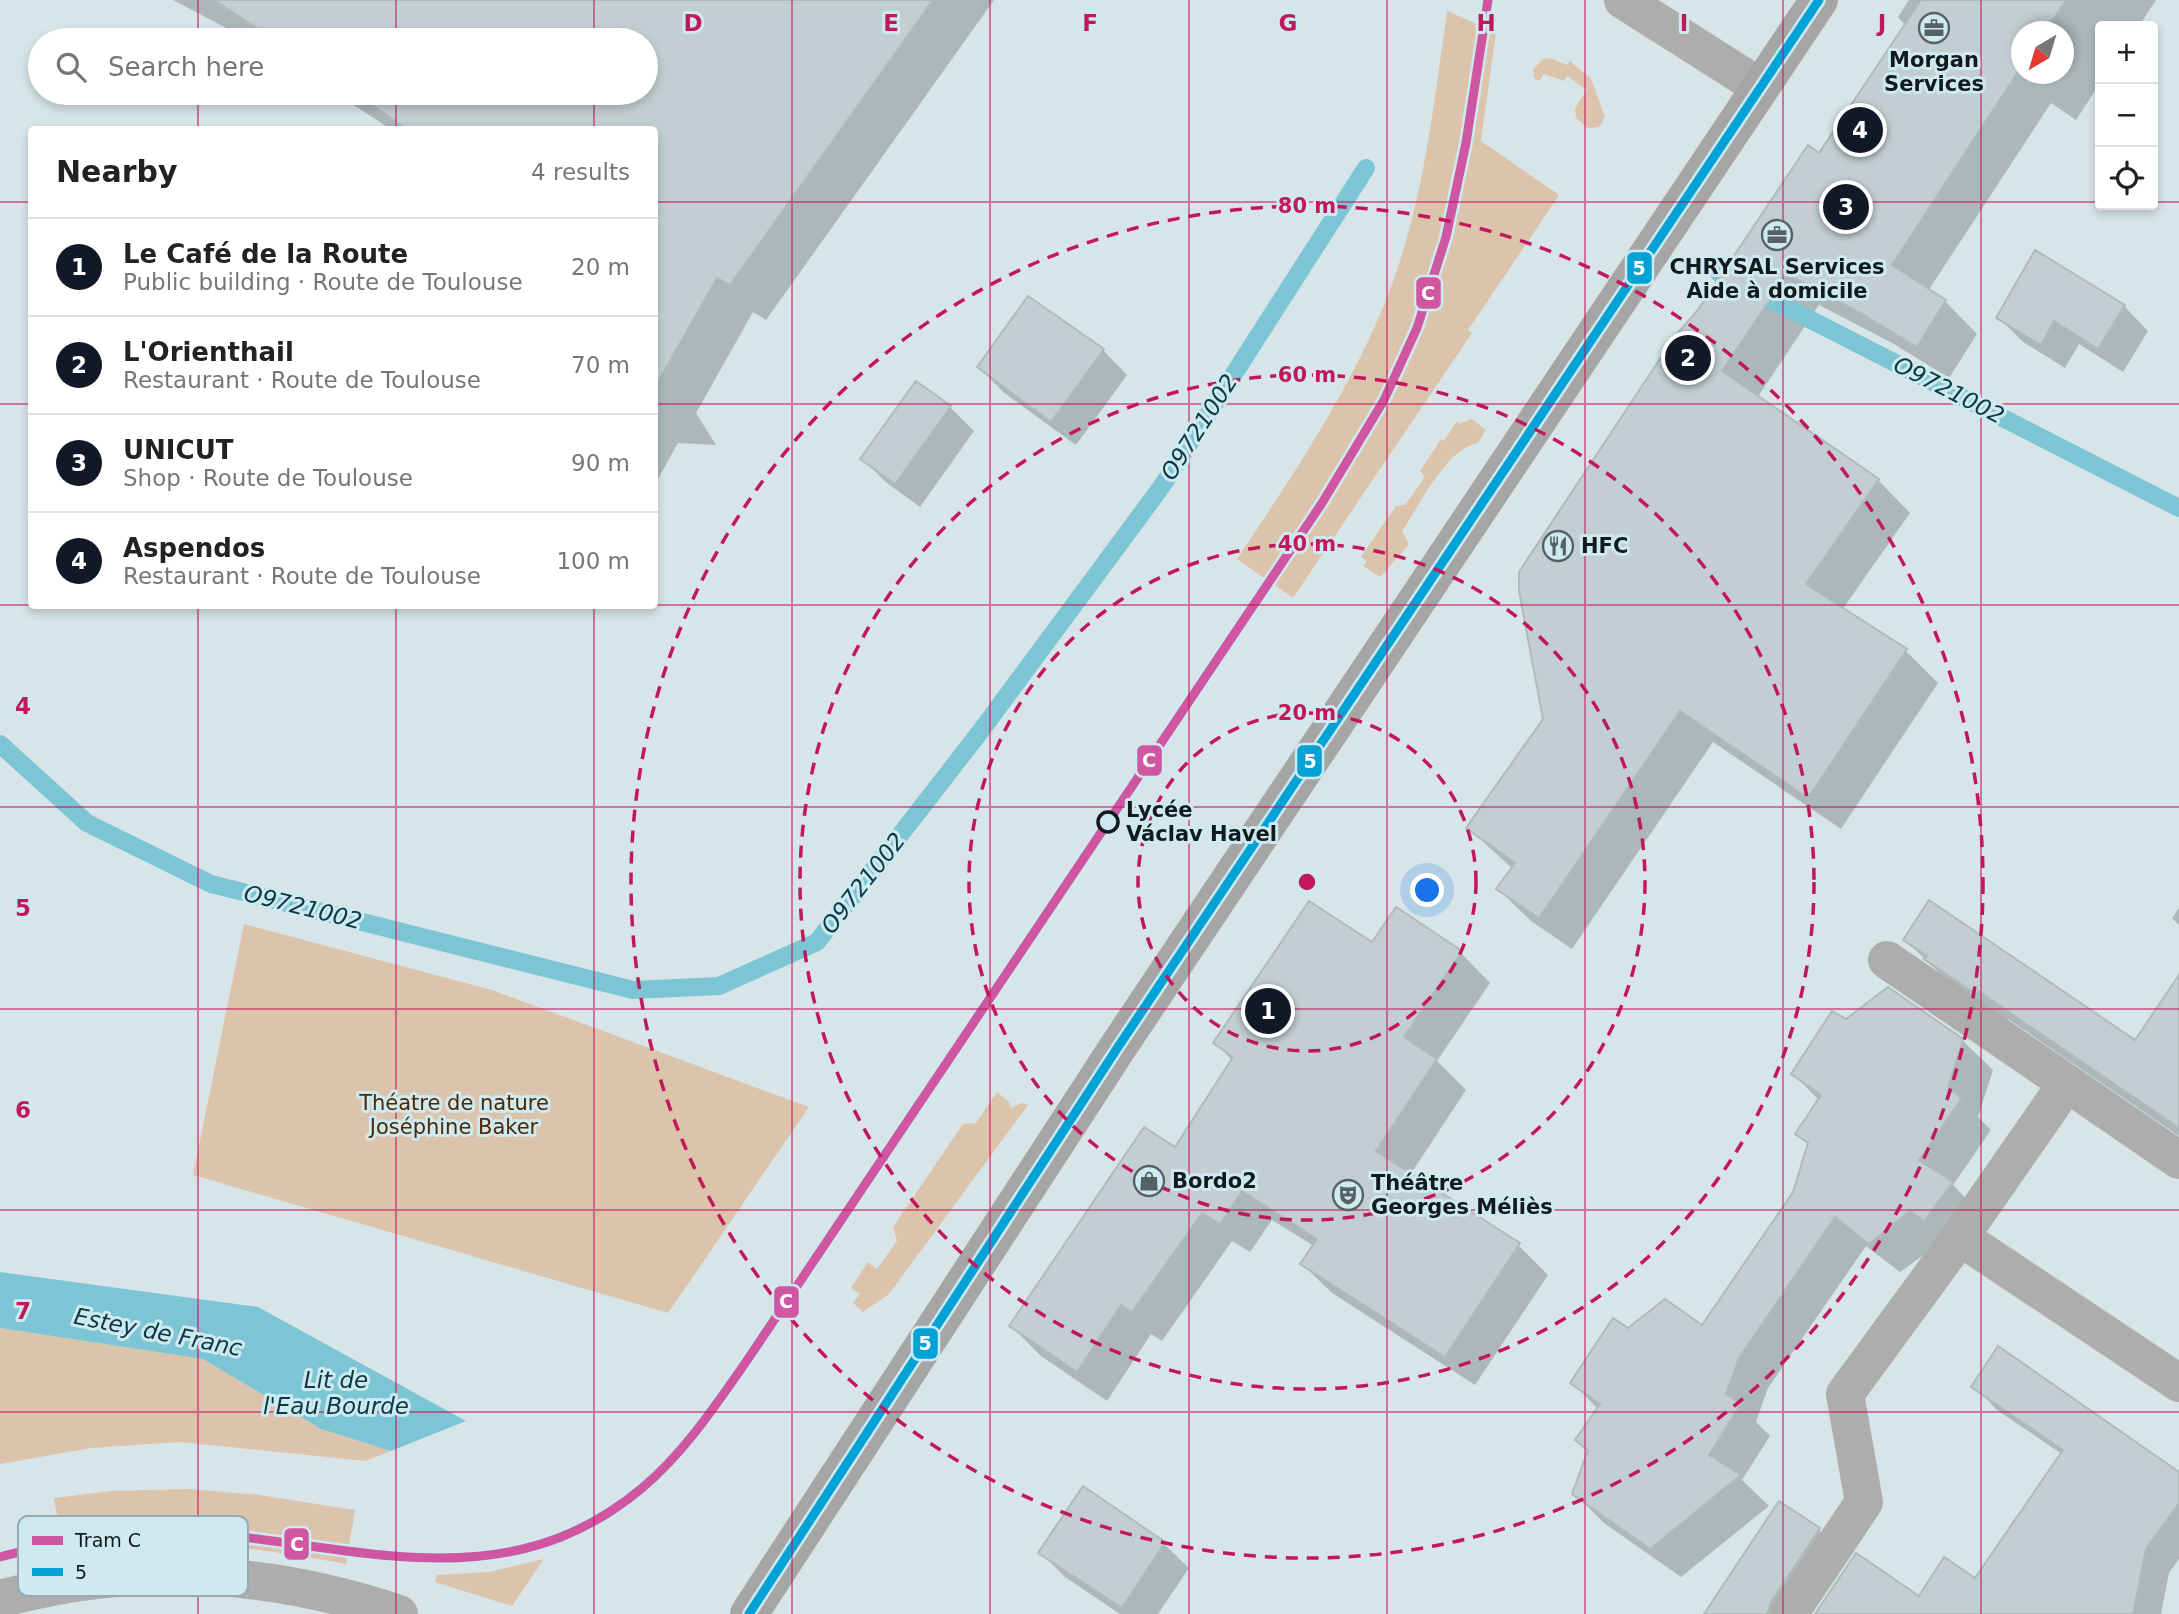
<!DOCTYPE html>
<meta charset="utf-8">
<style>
body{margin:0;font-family:"DejaVu Sans",sans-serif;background:#f6f6f6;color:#222}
.controls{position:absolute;right:21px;top:21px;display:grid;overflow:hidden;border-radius:7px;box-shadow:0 4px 10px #0003}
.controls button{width:63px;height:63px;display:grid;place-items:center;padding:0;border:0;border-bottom:2px solid #e0e0e0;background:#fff;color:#222;font:35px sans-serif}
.compass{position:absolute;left:2011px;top:21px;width:63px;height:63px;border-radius:50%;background:#fff;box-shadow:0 4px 10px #0003;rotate:218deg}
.you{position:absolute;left:1428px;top:891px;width:24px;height:24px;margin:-18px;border:5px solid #fff;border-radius:50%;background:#1a73e8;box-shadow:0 0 0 10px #1a73e833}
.badge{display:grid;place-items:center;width:46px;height:46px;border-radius:50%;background:#111827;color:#fff;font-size:23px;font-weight:700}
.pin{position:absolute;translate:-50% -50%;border:4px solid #fff;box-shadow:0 2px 7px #0006}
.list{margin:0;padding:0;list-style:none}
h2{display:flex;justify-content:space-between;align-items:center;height:91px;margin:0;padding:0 28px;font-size:30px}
h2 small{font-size:23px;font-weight:400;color:#767676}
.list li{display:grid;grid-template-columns:46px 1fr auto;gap:21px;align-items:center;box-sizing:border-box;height:98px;padding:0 28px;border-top:2px solid #e0e0e0}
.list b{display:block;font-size:26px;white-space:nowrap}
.list p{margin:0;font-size:23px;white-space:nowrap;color:#767676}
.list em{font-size:23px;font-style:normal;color:#767676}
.icon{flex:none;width:38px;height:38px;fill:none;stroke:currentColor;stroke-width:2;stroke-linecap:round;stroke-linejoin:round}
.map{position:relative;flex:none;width:2179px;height:1614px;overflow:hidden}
.search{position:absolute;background:#fff;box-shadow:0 4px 10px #0003;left:28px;top:28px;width:630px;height:77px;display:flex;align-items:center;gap:18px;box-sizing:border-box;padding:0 24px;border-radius:38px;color:#767676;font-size:26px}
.panel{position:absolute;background:#fff;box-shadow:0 4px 10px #0003;left:28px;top:126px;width:630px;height:483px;border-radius:7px}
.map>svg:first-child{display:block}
.green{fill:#dcc3ac}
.water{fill:#7cc5d4}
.shadow{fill:#0003;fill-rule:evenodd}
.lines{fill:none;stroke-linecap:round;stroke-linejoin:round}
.stream{stroke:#7cc5d4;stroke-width:18}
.building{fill:#c2ced1;stroke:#afbabd;stroke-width:2}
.minor{stroke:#acadac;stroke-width:38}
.major{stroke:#a4a5a4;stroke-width:38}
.bus-1-casing{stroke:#cfe9f0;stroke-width:14}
.bus-1{stroke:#02a2d6;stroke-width:9}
.tram-1-casing{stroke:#cfe9f0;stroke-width:14}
.tram-1{stroke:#cf56a0;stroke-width:9}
.grid{fill:none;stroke:#c2185b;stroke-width:2;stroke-opacity:0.55}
.ring{fill:none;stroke:#c2185b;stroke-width:3.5;stroke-dasharray:12 9}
.stop-dot{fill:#cfe9f0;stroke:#111a1d;stroke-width:3.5}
.labels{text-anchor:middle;stroke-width:6;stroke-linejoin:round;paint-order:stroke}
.poi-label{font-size:21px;font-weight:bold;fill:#111a1d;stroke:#cfe9f0;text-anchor:start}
.stop-label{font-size:21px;font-weight:bold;fill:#111a1d;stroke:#cfe9f0;text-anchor:start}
.park-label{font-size:21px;fill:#4d2700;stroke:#cfe9f0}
.water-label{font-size:23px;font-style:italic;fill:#0a3942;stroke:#cfe9f0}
.key{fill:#cfe9f0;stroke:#96abb1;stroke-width:2}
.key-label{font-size:19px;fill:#111a1d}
.grid-label{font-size:23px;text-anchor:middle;font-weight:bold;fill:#c2185b;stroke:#cfe9f0;stroke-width:6;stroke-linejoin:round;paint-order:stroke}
.centre{fill:#c2185b;stroke:#cfe9f0;stroke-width:3.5}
.ring-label{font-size:21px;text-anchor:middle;font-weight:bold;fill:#c2185b;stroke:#cfe9f0;stroke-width:6;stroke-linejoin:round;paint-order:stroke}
.line-badge{stroke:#cfe9f0;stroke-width:2.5}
.badge-label{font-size:19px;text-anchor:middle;font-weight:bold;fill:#fff}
</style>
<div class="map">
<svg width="2179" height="1614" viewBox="0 0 2179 1614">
<rect width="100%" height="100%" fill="#d7e5e8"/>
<path class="green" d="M 1447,11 L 1496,32 L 1481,141 L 1559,195 L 1468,330 L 1472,333 L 1293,598 L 1237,559 C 1295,472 1354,385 1391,287 C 1424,199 1434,103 1447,11 Z
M 1550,58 L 1567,65 L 1570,61 L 1591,79 L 1605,117 L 1599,127 L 1588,128 L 1576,118 L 1575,108 L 1587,90 L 1567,76 L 1564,81 L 1544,74 L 1539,81 L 1534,78 L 1533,69 L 1543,59 Z
M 1472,419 L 1486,430 L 1478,443 C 1447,447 1418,508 1402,531 L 1409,544 L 1380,577 L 1363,566 L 1367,561 L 1361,557 L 1396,506 L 1405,505 L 1425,477 L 1420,471 L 1441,439 L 1444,441 L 1457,421 L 1459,424 Z
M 244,924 L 492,990 L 809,1107 L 668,1313 L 193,1175 Z
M 997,1092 L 1009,1102 L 1011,1108 L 1022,1103 L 1028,1105 L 889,1294 L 863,1312 L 853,1303 L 860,1294 L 851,1288 L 868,1262 L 877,1269 L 897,1241 L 893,1227 L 963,1124 L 976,1123 Z
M 0,1328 L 203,1359 L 321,1429 L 391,1451 L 365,1461 L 180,1442 L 91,1448 L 0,1464 Z
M 189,1489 L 259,1495 L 355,1510 L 346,1564 C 244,1546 168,1534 63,1550 L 54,1498 L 112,1491 Z
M 544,1559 L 512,1606 L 435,1582 L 437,1575 L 489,1572 Z"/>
<path class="water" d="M 0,1272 L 258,1307 L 466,1421 L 391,1451 L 321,1429 L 203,1359 L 0,1328 Z"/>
<path class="shadow" d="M 173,0 L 994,0 L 766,320 L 753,312 L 696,413 L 716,445 L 678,443 L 654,486 L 654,130 L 392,130 L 335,93 L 646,93 L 646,40 L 249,40 Z
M 1909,0 L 2156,0 L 2139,26 L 2100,26 L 2100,83 L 2076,120 L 2051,103 L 1928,291 L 1945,301 L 1977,334 L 1949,378 L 1894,344 L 1819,305 L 1757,398 L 1878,480 L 1910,513 L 1842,610 L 1906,651 L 1938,683 L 1841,829 L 1713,742 L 1572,949 L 1531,921 L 1498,889 L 1513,869 L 1468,828 L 1545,720 L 1699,313 L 1820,156 L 1906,26 L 1898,17 ZM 2022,32 L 2064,32 L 2064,74 L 2022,74 Z
M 2124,306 L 2148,331 L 2123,372 L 2079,344 L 2065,368 L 2023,342 L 1998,317 Z
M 1103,350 L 1127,375 L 1076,445 L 1003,392 L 979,367 Z
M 950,407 L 974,431 L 920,507 L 887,483 L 862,459 Z
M 2179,908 L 2179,925 L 2172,918 Z
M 1905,940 L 2136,1042 L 2179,978 L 2179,1136 L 2008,1019 L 2007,1023 L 1956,989 Z
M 1373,945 L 1461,953 L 1490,983 L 1437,1061 L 1466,1090 L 1410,1175 L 1518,1245 L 1548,1275 L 1475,1385 L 1332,1293 L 1302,1264 L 1314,1246 L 1272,1220 L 1250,1252 L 1232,1241 L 1162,1341 L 1151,1334 L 1107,1401 L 1041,1356 L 1011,1326 L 1175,1149 L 1233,1061 L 1215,1043 Z
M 1846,1021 L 1962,1040 L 1993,1070 L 1978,1117 L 1991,1130 L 1953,1185 L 1981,1214 L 1900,1272 L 1866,1246 L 1768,1388 L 1756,1422 L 1770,1436 L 1742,1480 L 1769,1506 L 1681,1577 L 1604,1523 L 1574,1493 L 1589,1452 L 1577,1440 L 1598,1409 L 1572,1382 L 1628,1330 L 1702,1327 L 1795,1193 L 1809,1146 L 1797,1134 L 1819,1100 L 1793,1074 Z
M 1974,1386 L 2179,1474 L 2179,1559 L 2169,1573 L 2161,1614 L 1817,1614 L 1920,1598 L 1976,1581 L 2062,1454 L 1997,1410 Z
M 1083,1489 L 1164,1544 L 1189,1568 L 1158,1614 L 1120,1614 L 1065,1577 L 1041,1553 Z
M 1779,1503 L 1819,1530 L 1842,1553 L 1802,1614 L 1706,1614 Z"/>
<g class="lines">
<path class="stream" d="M 1719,273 L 2179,508
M 0,744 L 87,823 L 211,884 L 633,990 L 719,986 L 817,942 L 980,732 L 1162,486 L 1366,168"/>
</g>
<path class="building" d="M 214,0 L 933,0 L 730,285 L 717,278 L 654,389 L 654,130 L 409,130 L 354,93 L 646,93 L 646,40 L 275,40 Z
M 1921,0 L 2066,0 L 2045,32 L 2021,32 L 2021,67 L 1892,265 L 1946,300 L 1917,347 L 1859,312 L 1787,274 L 1722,371 L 1879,479 L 1806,584 L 1907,649 L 1808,798 L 1680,711 L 1539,918 L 1496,889 L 1515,863 L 1466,828 L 1543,719 L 1519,591 L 1519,572 L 1675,336 L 1697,311 L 1808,145 L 1819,153 Z
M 2035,250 L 2125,305 L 2098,349 L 2054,321 L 2041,345 L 1996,318 Z
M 1028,296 L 1104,349 L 1051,422 L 977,367 Z
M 916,381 L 951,406 L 895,484 L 860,459 Z
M 1929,900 L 2135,1040 L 2179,975 L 2179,1128 L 1978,991 L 1977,995 L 1924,959 L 1927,956 L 1903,940 Z
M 1309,901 L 1372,942 L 1396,907 L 1462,951 L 1404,1037 L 1437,1059 L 1376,1151 L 1520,1243 L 1445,1357 L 1300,1264 L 1317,1239 L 1242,1191 L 1220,1224 L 1202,1213 L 1132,1312 L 1121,1305 L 1077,1372 L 1009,1326 L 1144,1127 L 1175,1147 L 1233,1057 L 1213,1043 Z
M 1888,987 L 1963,1039 L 1948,1088 L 1962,1098 L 1919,1160 L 1953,1182 L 1924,1221 L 1910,1211 L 1869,1244 L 1835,1217 L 1739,1358 L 1726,1394 L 1741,1404 L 1709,1455 L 1741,1475 L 1650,1549 L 1572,1494 L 1588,1450 L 1575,1440 L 1600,1404 L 1570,1383 L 1613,1318 L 1628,1328 L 1665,1299 L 1702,1325 L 1793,1192 L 1808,1143 L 1795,1134 L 1821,1095 L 1791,1074 L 1832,1011 L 1846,1019 Z
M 1998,1346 L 2179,1472 L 2179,1503 L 2146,1549 L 2133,1614 L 1815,1614 L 1856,1553 L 1919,1596 L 1944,1557 L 1975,1578 L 2063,1450 L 1971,1387 Z
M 1083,1486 L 1165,1542 L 1122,1608 L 1038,1553 Z
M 1779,1501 L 1820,1528 L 1771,1602 L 1767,1614 L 1704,1614 Z"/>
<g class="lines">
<path class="minor" d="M 1623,0 L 1760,87
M 1887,960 L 2179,1160
M 2067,1083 L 1960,1237 L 2179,1383
M 0,1599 C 134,1562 268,1570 399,1614
M 1789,1614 L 1864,1502 L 1845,1394 L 1960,1237"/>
<path class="major" d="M 749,1614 L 1118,1047 L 1819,0"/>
<g class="bus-1-casing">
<path id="bus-1" d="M 749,1614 L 1118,1047 L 1819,0"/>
</g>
<use href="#bus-1" class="bus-1"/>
<g class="tram-1-casing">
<path id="tram-1" d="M 0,1557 C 70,1538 142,1528 214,1534 C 367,1548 508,1599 641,1489 C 684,1453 716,1405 748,1359 L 1322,503 L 1384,400 L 1417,328 L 1446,237 L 1466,143 L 1488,0"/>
</g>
<use href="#tram-1" class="tram-1"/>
</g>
<path class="grid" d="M 198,0 L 198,40M 396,0 L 396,40M 594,0 L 594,40M 792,0 L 792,1614M 990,0 L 990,1614M 1189,0 L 1189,1614M 1387,0 L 1387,1614M 1585,0 L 1585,1614M 1783,0 L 1783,1614M 1981,0 L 1981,1614M 198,93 L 198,130M 396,93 L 396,130M 594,93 L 594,130M 0,202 L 32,202M 654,202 L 2100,202M 2153,202 L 2179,202M 0,404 L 32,404M 654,404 L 2179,404M 0,605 L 32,605M 654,605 L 2179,605M 198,606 L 198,1614M 396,606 L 396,1614M 594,606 L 594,1614M 0,807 L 2179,807M 0,1009 L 2179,1009M 0,1210 L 2179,1210M 0,1412 L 2179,1412"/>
<g class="ring">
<circle cx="1307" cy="882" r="169"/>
<circle cx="1307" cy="882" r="338"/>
<circle cx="1307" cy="882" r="507"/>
<circle cx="1307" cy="882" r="676"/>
</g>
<defs>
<g id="office-ring" transform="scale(1.575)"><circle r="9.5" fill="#cfe9f0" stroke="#566164" stroke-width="1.5"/><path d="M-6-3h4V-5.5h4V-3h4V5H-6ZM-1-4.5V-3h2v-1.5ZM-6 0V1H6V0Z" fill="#566164"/></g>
<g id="restaurant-ring" transform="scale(1.575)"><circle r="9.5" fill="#cfe9f0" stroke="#566164" stroke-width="1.5"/><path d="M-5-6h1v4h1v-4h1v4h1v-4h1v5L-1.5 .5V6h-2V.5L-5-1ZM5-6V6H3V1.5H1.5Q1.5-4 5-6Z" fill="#566164"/></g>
<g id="shop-ring" transform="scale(1.575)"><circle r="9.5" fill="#cfe9f0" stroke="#566164" stroke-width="1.5"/><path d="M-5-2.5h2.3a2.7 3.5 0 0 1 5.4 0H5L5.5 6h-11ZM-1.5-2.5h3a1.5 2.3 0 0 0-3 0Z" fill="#566164"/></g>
<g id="theatre-ring" transform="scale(1.575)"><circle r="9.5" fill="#cfe9f0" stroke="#566164" stroke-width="1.5"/><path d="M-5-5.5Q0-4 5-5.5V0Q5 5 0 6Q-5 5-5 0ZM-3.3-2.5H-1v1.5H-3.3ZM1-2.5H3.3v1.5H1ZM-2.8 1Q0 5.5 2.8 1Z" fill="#566164"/></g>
</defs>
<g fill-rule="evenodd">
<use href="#office-ring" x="1934" y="28"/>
<use href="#office-ring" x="1777" y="235"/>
<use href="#restaurant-ring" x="1558" y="546"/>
<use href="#shop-ring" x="1149" y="1181"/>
<use href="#theatre-ring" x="1348" y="1195"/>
</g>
<circle class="stop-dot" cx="1108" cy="822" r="10"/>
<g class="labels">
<g class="poi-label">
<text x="1934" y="67" text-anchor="middle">Morgan<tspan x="1934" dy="24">Services</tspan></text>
<text x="1777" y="274" text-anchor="middle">CHRYSAL Services<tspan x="1777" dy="24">Aide à domicile</tspan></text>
<text x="1581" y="553">HFC</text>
<text x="1172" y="1188">Bordo2</text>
<text x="1371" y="1190">Théâtre<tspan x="1371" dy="24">Georges Méliès</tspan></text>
</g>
<g class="stop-label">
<text x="1126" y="817">Lycée<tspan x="1126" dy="24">Václav Havel</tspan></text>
</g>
<g class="park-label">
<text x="454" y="1110">Théatre de nature<tspan x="454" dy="24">Joséphine Baker</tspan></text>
</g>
<g class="water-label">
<text transform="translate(1949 390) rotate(27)" y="8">O9721002</text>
<text transform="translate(1199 427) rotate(-57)" y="8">O9721002</text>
<text transform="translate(863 883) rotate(-52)" y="8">O9721002</text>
<text transform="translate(303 907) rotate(14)" y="8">O9721002</text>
<text transform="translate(158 1332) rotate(11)" y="8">Estey de Franc</text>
<text x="336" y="1388">Lit de<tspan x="336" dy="26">l'Eau Bourde</tspan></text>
</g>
</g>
<rect x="18" y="1516" width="230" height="80" rx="10" class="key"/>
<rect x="32" y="1536" width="31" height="9" fill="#cf56a0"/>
<rect x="32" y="1568" width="31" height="8" fill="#02a2d6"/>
<g class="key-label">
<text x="75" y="1547">Tram C</text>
<text x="75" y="1579">5</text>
</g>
<g class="grid-label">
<text x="693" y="31">D</text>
<text x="891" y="31">E</text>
<text x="1090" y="31">F</text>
<text x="1288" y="31">G</text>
<text x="1486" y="31">H</text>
<text x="1684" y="31">I</text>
<text x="1882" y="31">J</text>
<text x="23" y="714">4</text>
<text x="23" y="916">5</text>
<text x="23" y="1118">6</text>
<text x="23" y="1319">7</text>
</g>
<circle cx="1307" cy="882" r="10" class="centre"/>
<g class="ring-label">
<text x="1307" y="213">80 m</text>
<text x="1307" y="382">60 m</text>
<text x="1307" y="551">40 m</text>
<text x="1307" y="720">20 m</text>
</g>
<g class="line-badge">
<rect x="1626" y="251" width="27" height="34" rx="7" fill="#02a2d6"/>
<rect x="1415" y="276" width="27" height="34" rx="7" fill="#cf56a0"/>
<rect x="1136" y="744" width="27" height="33" rx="7" fill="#cf56a0"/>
<rect x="1296" y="744" width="27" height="34" rx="7" fill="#02a2d6"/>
<rect x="773" y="1285" width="27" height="34" rx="7" fill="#cf56a0"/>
<rect x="912" y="1327" width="27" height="33" rx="7" fill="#02a2d6"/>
<rect x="283" y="1527" width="27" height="34" rx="7" fill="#cf56a0"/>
</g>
<g class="badge-label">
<text x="1639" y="275">5</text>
<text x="1428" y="300">C</text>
<text x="1149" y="767">C</text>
<text x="1310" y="768">5</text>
<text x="786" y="1308">C</text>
<text x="925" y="1350">5</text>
<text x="297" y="1551">C</text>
</g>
</svg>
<div class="controls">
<button>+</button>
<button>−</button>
<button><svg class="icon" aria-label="locate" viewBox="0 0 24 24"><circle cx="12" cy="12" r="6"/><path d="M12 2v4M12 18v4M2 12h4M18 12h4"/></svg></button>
</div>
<svg class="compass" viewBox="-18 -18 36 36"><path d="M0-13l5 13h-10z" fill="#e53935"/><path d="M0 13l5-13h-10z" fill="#767676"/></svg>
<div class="you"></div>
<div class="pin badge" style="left:1268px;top:1011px">1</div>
<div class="pin badge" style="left:1688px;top:358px">2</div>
<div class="pin badge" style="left:1846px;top:207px">3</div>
<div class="pin badge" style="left:1860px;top:130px">4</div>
<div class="search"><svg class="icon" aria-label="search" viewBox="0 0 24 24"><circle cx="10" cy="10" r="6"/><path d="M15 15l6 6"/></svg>Search here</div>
<section class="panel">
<h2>Nearby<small>4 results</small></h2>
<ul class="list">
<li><span class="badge">1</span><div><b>Le Café de la Route</b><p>Public building · Route de Toulouse</p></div><em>20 m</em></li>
<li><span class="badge">2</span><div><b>L'Orienthail</b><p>Restaurant · Route de Toulouse</p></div><em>70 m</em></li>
<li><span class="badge">3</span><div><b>UNICUT</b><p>Shop · Route de Toulouse</p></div><em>90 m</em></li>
<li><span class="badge">4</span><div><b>Aspendos</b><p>Restaurant · Route de Toulouse</p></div><em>100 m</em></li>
</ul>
</section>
</div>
